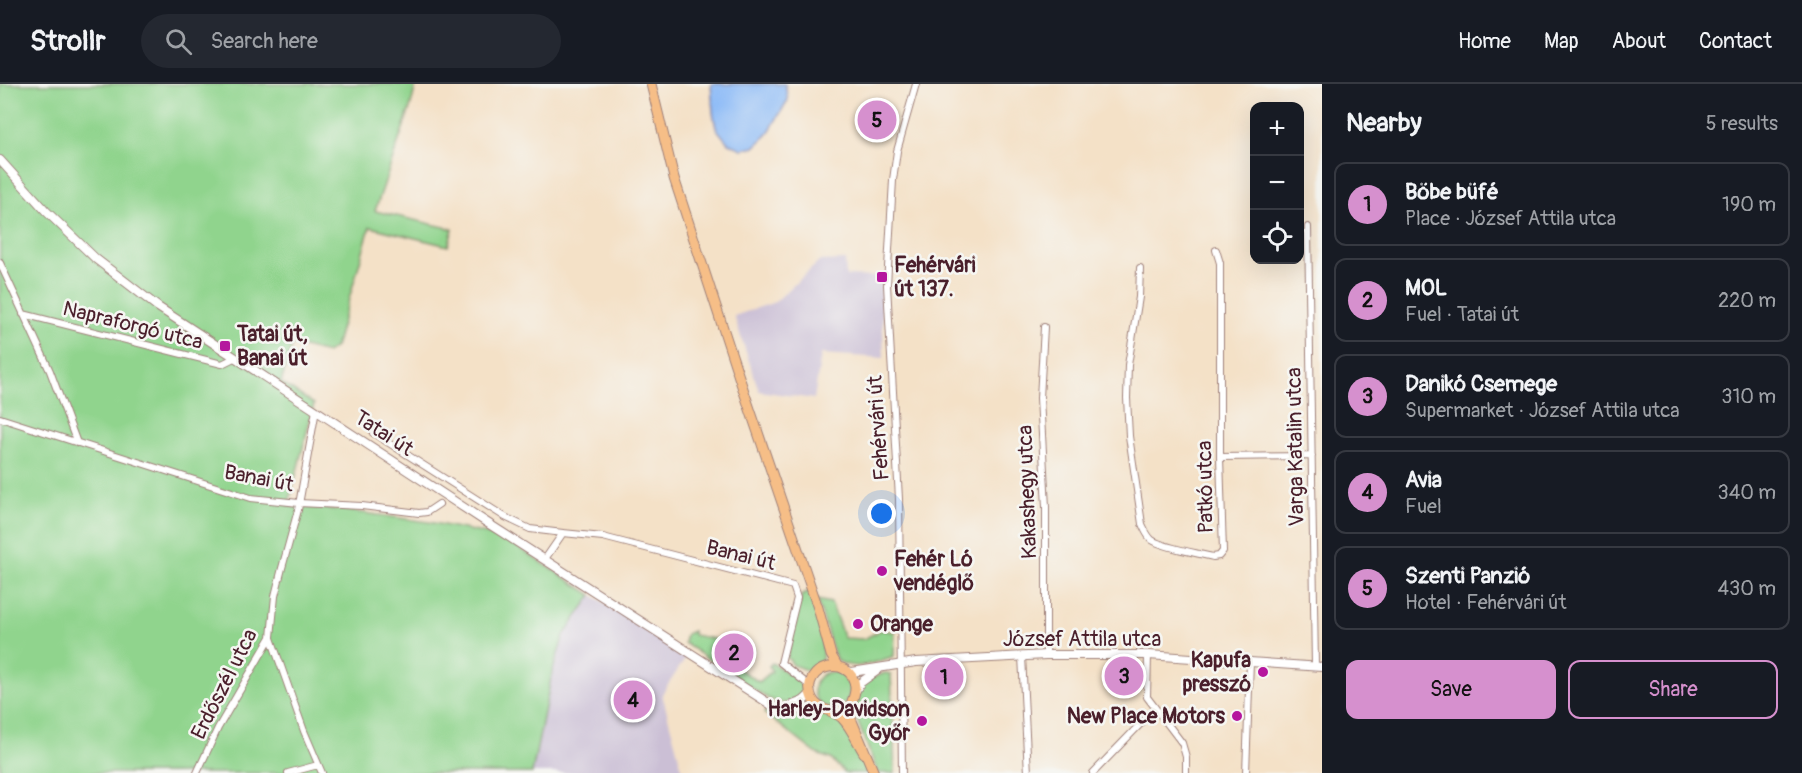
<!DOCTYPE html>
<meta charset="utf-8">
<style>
body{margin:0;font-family:Pangolin,sans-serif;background:#242831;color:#f1f3f6}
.controls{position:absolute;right:18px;top:18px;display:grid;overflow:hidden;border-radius:12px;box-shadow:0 6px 24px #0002}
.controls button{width:54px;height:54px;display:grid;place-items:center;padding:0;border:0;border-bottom:2px solid #363941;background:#171b24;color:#f1f3f6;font:30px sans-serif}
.you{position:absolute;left:882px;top:430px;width:21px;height:21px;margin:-15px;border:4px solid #fff;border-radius:50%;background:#1a73e8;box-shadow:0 0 0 9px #1a73e833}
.badge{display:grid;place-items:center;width:39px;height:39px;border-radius:50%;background:#d690ce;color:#111;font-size:20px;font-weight:700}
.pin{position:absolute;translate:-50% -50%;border:3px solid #fff;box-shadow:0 2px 6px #0006}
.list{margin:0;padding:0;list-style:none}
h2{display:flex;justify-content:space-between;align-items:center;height:78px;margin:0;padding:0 24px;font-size:26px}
h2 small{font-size:20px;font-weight:400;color:#9ea1a6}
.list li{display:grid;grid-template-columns:39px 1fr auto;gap:18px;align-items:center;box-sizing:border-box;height:84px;margin:0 12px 12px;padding:0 12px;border:2px solid #363941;border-radius:12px}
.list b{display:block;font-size:22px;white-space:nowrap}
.list p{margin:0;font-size:20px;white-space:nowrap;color:#9ea1a6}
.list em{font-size:20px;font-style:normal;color:#9ea1a6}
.actions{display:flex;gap:12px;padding:18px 24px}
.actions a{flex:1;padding:14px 0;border:2px solid #d690ce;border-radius:12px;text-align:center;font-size:21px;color:#d690ce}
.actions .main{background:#d690ce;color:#111}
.icon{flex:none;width:33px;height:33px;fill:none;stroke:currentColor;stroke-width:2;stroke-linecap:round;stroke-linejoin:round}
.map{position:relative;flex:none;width:1322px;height:689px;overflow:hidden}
header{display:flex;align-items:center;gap:36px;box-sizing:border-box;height:84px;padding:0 30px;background:#171b24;border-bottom:2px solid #363941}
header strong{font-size:28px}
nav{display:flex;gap:33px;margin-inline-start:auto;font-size:21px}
.search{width:420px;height:54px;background:#242831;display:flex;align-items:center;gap:15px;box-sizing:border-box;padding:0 21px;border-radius:33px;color:#9ea1a6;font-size:22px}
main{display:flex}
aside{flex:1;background:#171b24}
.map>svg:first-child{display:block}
.industrial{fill:#cbbfd5}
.green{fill:#90d48d;stroke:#6d7a5c;stroke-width:1.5}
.water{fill:#8bbaf7;stroke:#6a6c91;stroke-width:1.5}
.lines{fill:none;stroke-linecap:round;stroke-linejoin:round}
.minor-casing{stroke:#9f8079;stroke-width:8}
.tertiary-casing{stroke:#9f8079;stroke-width:10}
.primary-casing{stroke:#9f8079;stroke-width:11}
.minor{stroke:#fff;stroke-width:6}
.tertiary{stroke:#fff;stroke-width:8}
.primary{stroke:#f6be87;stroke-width:9}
.poi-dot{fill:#b5179e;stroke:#f6f6f2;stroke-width:2}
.labels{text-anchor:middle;stroke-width:5;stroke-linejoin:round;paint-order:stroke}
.poi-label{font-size:21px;font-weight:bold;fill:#4a1f2b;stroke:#f6f6f2;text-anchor:start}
.street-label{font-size:21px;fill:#4a1f2b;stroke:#f6f6f2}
</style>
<header>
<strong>Strollr</strong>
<div class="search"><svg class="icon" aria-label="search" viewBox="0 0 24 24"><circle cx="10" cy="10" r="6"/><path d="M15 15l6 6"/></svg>Search here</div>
<nav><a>Home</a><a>Map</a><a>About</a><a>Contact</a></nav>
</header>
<main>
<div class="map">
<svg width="1322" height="689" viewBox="0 0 1322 689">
<rect width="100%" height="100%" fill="#f6f6f2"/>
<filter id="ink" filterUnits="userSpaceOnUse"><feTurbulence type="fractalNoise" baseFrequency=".0167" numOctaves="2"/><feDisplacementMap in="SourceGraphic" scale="12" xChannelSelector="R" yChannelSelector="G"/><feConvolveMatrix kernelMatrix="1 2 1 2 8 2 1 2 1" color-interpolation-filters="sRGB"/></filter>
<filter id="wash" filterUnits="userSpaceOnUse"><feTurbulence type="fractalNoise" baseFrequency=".008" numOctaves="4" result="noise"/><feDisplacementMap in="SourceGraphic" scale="24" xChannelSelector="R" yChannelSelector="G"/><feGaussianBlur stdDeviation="1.35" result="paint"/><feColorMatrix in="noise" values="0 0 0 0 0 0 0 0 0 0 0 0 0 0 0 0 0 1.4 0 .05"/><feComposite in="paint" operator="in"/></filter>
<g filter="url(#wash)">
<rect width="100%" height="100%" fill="#f4e1c7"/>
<path class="industrial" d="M 845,176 L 846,192 L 881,193 L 884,274 L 821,270 L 814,315 L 759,307 L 734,232 L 775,218 L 820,177 Z
M 592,511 L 687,572 L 662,610 L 683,689 L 532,689 L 552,589 L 564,551 Z"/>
<path class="green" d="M 0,0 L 416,0 L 411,21 L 375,127 L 453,145 L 448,162 L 370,143 L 335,263 L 327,269 L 292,260 L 281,299 L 314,320 L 288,422 L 342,426 L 429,438 L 502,453 L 592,511 L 564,551 L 552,589 L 532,689 L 0,689 Z
M 809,507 C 814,523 827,562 821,579 C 820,584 815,586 811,588 L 793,581 L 787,573 L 801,512 Z
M 817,516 L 831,519 L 844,554 L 864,555 L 881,546 L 895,548 L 894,572 C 876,578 852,589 836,575 Z
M 693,547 L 693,551 L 719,556 L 712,568 L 759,598 L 772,587 L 769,582 L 772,579 L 798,595 L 807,603 C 796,622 786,622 767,614 L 684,559 L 686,550 Z
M814 606a18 18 0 1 1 36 0a18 18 0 1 1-36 0Z
M 885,589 L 891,590 L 895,689 L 878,689 L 853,626 L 863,600 L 872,594 Z
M 767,626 L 778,630 L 792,630 L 807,626 L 837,635 L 844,642 L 857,665 L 869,689 L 845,689 L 831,675 L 817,670 L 764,629 Z"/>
<path class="water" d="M 711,0 L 785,0 L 788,16 L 767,51 L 754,63 L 742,65 L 728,59 L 716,44 L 713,29 Z"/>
</g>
<g filter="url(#ink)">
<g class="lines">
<g class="minor-casing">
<path id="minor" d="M 1308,143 L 1315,582
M 0,179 L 50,287 L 77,359
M 1140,184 L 1139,213 L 1128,281 L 1127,314 L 1129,352 L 1142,440 C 1145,446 1147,452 1152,456 C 1164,464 1198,469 1213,473 L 1219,472 L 1223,467 L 1220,373 L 1220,179 L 1216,166
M 23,230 L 222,280 L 234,274
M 1044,243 L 1040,314 L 1046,423 L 1046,571
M 0,334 L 251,414 L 299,419 L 362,422 L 419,429 L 427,428 L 439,420
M 373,349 L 505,433 L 530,445 L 563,449
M 1220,373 L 1312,372
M 545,475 L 563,449 L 603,453 L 793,502 L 797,514 L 781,579
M 271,554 L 304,647 L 322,689
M 1148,571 L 1147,613 L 1182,659 L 1186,673 L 1186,689
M 1022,572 L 1028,689
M 781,579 L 810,602
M 197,689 L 218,644 L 271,553 L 275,512 L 282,484 L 298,426 L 316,326
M 288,689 L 318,681
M 902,689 L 899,415 L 887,201 L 893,96 L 897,67 L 916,0
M 1093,689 L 1155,625
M 1246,689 L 1250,577"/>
</g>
<g class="tertiary-casing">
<path id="tertiary" d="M 0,76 L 46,127 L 96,175 L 158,223 L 489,440 L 776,624 C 791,631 806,621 822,625
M 845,586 L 852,588 L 916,578 L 1046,571 L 1148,571 L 1322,583
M 855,608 L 860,599 L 878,586
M 788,623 L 803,617 L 811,610"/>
</g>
<g class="primary-casing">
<path id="primary" d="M 651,0 L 674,94 L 740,296 L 818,524 L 831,571 L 838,583
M 864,669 C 857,658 851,643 842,634 C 832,625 818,627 812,614 C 798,582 852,568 855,603 C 856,613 849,620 849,630 L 874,689"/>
</g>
<use href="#minor" class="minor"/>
<use href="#tertiary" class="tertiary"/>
<use href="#primary" class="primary"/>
</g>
</g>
<g class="poi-dot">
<rect x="876" y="187" width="12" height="12" rx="3"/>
<rect x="219" y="256" width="12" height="12" rx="3"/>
<circle cx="882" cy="487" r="6"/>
<circle cx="858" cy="540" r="6"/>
<circle cx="1263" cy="588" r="6"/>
<circle cx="1237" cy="632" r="6"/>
<circle cx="922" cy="637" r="6"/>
</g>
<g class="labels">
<g class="poi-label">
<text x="894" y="188">Fehérvári<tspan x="894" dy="24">út 137.</tspan></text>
<text x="237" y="257">Tatai út,<tspan x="237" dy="24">Banai út</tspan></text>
<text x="894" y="482">Fehér Ló<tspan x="894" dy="24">vendéglő</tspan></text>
<text x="870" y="547">Orange</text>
<text x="1251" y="583" text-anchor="end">Kapufa<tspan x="1251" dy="24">presszó</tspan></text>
<text x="910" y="632" text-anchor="end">Harley-Davidson<tspan x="910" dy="24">Győr</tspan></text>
<text x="1225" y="639" text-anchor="end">New Place Motors</text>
</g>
<g class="street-label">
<text transform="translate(133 241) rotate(14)" y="7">Napraforgó utca</text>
<text transform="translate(878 344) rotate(-94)" y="7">Fehérvári út</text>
<text transform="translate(384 349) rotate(33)" y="7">Tatai út</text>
<text transform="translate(1295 363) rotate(-91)" y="7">Varga Katalin utca</text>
<text transform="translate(259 394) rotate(11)" y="7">Banai út</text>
<text transform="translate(1205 403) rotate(-91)" y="7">Patkó utca</text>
<text transform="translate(1027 408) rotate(-92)" y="7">Kakashegy utca</text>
<text transform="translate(741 471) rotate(14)" y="7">Banai út</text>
<text x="1082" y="562">József Attila utca</text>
<text transform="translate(224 600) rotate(-63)" y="7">Erdőszél utca</text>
</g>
</g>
</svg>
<div class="controls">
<button>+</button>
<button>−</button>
<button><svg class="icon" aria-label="locate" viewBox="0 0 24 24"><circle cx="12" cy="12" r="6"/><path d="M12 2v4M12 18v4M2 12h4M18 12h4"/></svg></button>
</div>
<div class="you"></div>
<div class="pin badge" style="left:944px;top:593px">1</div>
<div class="pin badge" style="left:734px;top:569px">2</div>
<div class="pin badge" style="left:1124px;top:592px">3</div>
<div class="pin badge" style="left:633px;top:616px">4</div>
<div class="pin badge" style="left:877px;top:36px">5</div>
</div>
<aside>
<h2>Nearby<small>5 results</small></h2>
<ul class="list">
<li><span class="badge">1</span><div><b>Böbe büfé</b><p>Place · József Attila utca</p></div><em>190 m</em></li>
<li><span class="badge">2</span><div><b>MOL</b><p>Fuel · Tatai út</p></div><em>220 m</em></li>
<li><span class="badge">3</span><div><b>Danikó Csemege</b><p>Supermarket · József Attila utca</p></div><em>310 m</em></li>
<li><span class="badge">4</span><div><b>Avia</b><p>Fuel</p></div><em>340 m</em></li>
<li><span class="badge">5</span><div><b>Szenti Panzió</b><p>Hotel · Fehérvári út</p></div><em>430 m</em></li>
</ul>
<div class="actions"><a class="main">Save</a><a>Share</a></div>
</aside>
</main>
